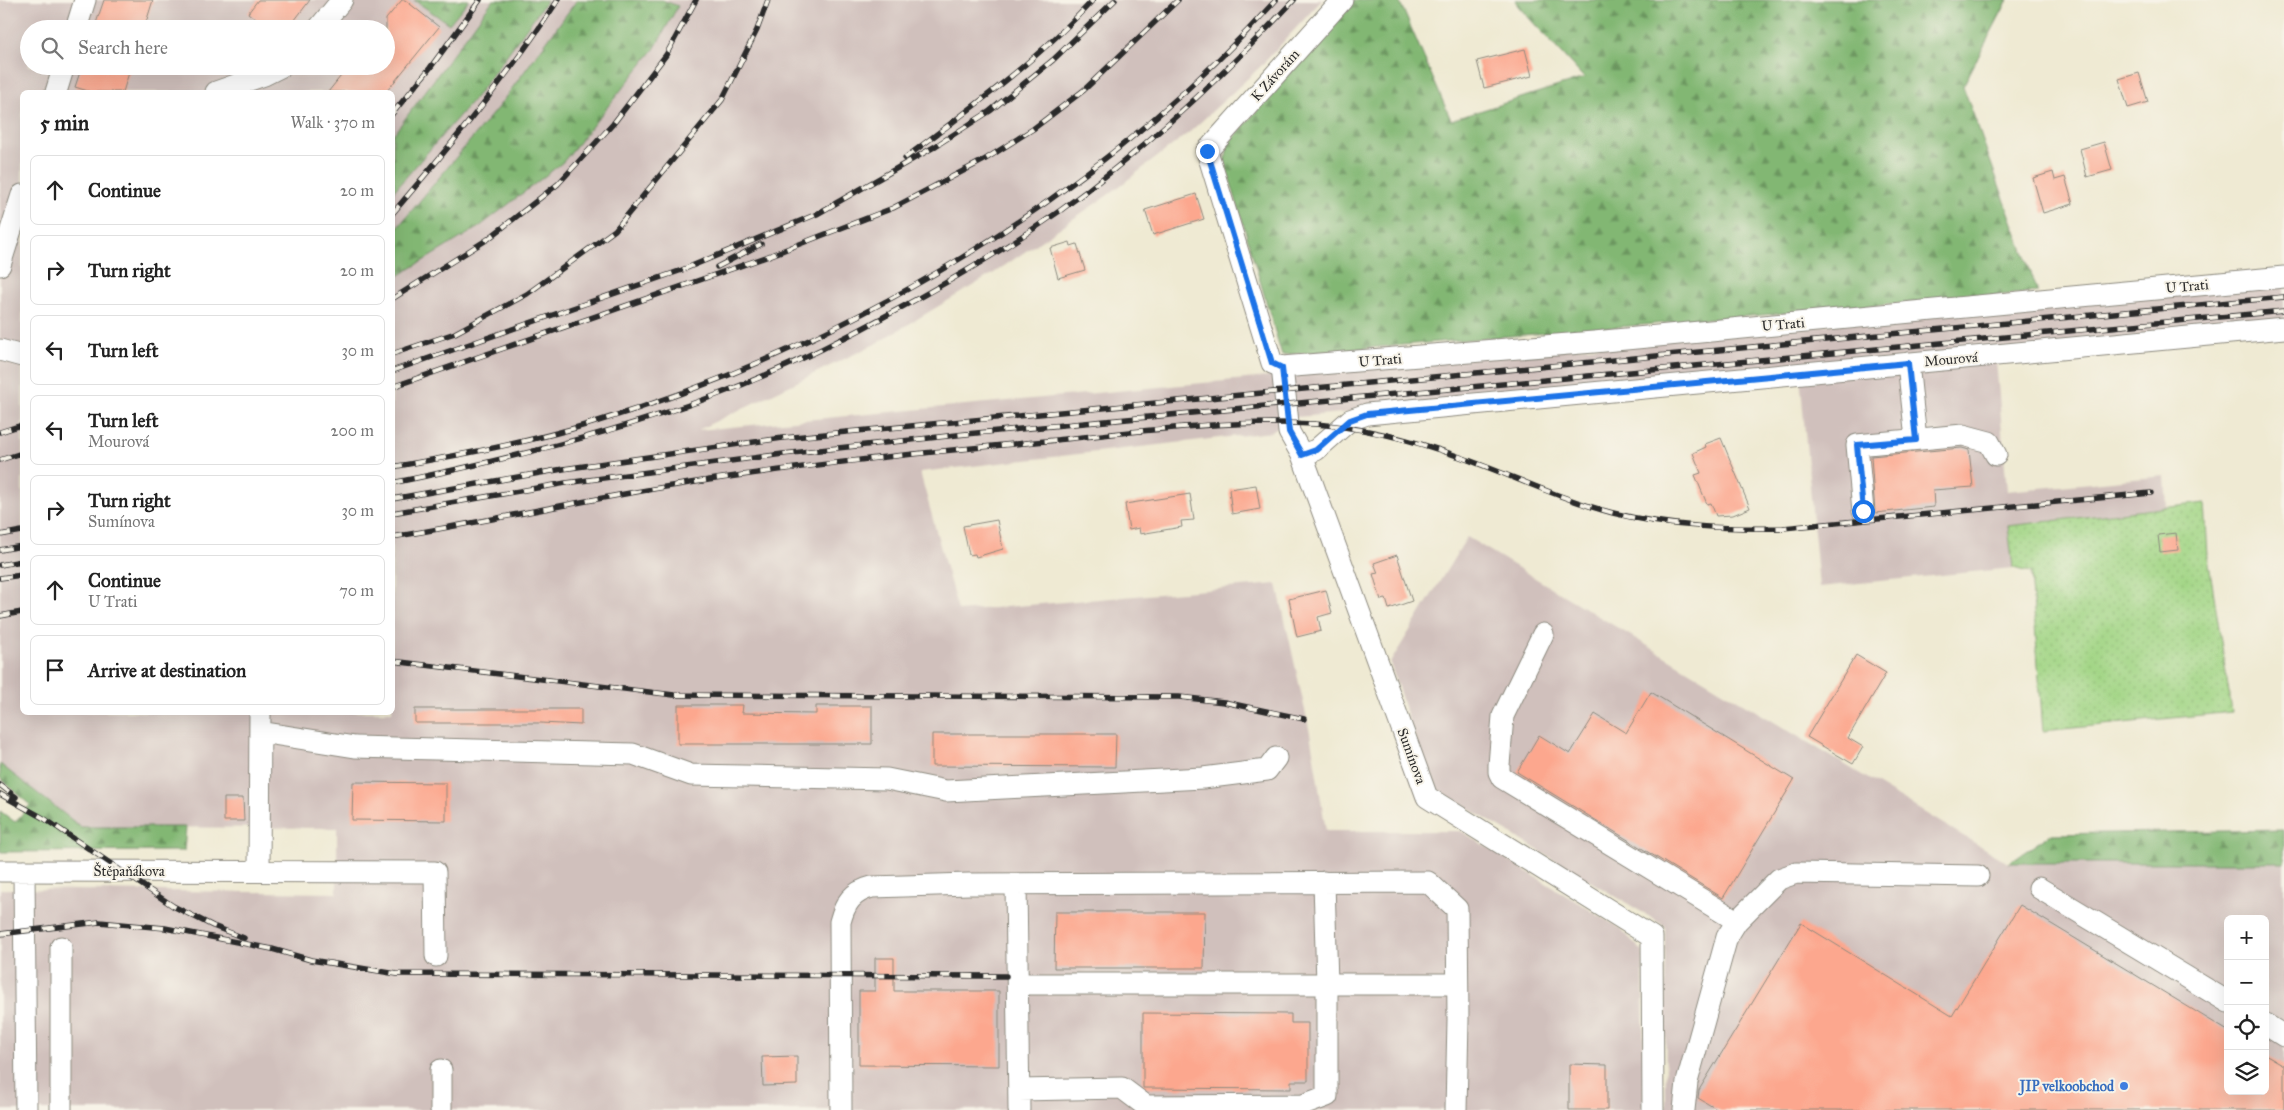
<!DOCTYPE html>
<meta charset="utf-8">
<style>
body{margin:0;font-family:"IM FELL Great Primer",serif;background:#f2f2f2;color:#222}
.controls{position:absolute;right:15px;bottom:15px;display:grid;overflow:hidden;border-radius:8px;box-shadow:0 5px 20px #0002}
.controls button{width:45px;height:45px;display:grid;place-items:center;padding:0;border:0;border-bottom:1px solid #e0e0e0;background:#fff;color:#222;font:25px sans-serif}
.stop{position:absolute;width:15px;height:15px;margin:-11px;border:4px solid #1a73e8;border-radius:50%;background:#fff}
.stop.end{background:#1a73e8;border-color:#fff;box-shadow:0 1px 5px #0008}
.list{margin:0;padding:0;list-style:none}
h2{display:flex;justify-content:space-between;align-items:center;height:65px;margin:0;padding:0 20px;font-size:21px}
h2 small{font-size:16px;font-weight:400;color:#767676}
.list li{display:grid;grid-template-columns:32px 1fr auto;gap:15px;align-items:center;box-sizing:border-box;height:70px;margin:0 10px 10px;padding:0 10px;border:1px solid #e0e0e0;border-radius:8px}
.list b{display:block;font-size:19px;white-space:nowrap}
.list p{margin:0;font-size:16px;white-space:nowrap;color:#767676}
.list em{font-size:16px;font-style:normal;color:#767676}
.icon{flex:none;width:28px;height:28px;fill:none;stroke:currentColor;stroke-width:2;stroke-linecap:round;stroke-linejoin:round}
.map{position:relative;flex:none;width:2284px;height:1110px;overflow:hidden}
.search{position:absolute;background:#fff;box-shadow:0 5px 20px #0002;left:20px;top:20px;width:375px;height:55px;display:flex;align-items:center;gap:12px;box-sizing:border-box;padding:0 18px;border-radius:28px;color:#767676;font-size:19px}
.panel{position:absolute;background:#fff;box-shadow:0 5px 20px #0002;left:20px;top:90px;width:375px;height:625px;border-radius:8px}
.map>svg:first-child{display:block}
.industrial{fill:#d0c0bc;fill-rule:evenodd}
.forest{fill:url(#forest-firs);stroke:#56714f}
.garden{fill:url(#garden-dots);stroke:#678058}
.building{fill:#fca78e}
.lines{fill:none;stroke-linecap:round;stroke-linejoin:round}
.minor-casing{stroke:#8d8a7f;stroke-width:23}
.minor{stroke:#fff;stroke-width:21}
.rail-casing{stroke:#2b2b2b;stroke-width:5.5}
.rail{stroke:#f7f3e8;stroke-width:4;stroke-dasharray:11;stroke-linecap:butt}
.route{stroke:#1a73e8;stroke-width:6}
.shop-dot{fill:#3f7fe0;stroke:#f7f3e8;stroke-width:2}
.labels{text-anchor:middle;stroke-width:4;stroke-linejoin:round;paint-order:stroke}
.street-label{font-size:14px;fill:#2b2b2b;stroke:#f7f3e8}
.shop-label{font-size:14px;font-weight:bold;fill:#366cbe;stroke:#f7f3e8;text-anchor:end}
</style>
<div class="map">
<svg width="2284" height="1110" viewBox="0 0 2284 1110">
<defs>
<pattern id="forest-firs" width="22" height="20" patternUnits="userSpaceOnUse" patternTransform="scale(1.25)"><rect width="22" height="20" fill="#82b773"/><path d="M5 1l3.5 6h-7zM16 11l3.5 6h-7z" fill="#6b955f"/></pattern>
<pattern id="garden-dots" width="8" height="8" patternUnits="userSpaceOnUse" patternTransform="scale(1.25)"><rect width="8" height="8" fill="#a3d686"/><path d="M2 2h.1M6 6h.1" fill="none" stroke="#8cb874" stroke-width="1.8" stroke-linecap="round"/></pattern>
</defs>
<rect width="100%" height="100%" fill="#f7f3e8"/>
<filter id="ink" filterUnits="userSpaceOnUse"><feTurbulence type="fractalNoise" baseFrequency=".02" numOctaves="2"/><feDisplacementMap in="SourceGraphic" scale="10" xChannelSelector="R" yChannelSelector="G"/><feConvolveMatrix kernelMatrix="1 2 1 2 8 2 1 2 1" color-interpolation-filters="sRGB"/></filter>
<filter id="wash" filterUnits="userSpaceOnUse"><feTurbulence type="fractalNoise" baseFrequency=".0096" numOctaves="4" result="noise"/><feDisplacementMap in="SourceGraphic" scale="20" xChannelSelector="R" yChannelSelector="G"/><feGaussianBlur stdDeviation="1.12" result="paint"/><feColorMatrix in="noise" values="0 0 0 0 0 0 0 0 0 0 0 0 0 0 0 0 0 1.4 0 .05"/><feComposite in="paint" operator="in"/></filter>
<g filter="url(#wash)">
<rect width="100%" height="100%" fill="#efead3"/>
<path class="industrial" d="M 0,0 L 1322,0 L 1261,66 L 1191,131 L 1108,195 L 994,273 L 877,343 L 698,430 L 2284,282 L 2284,325 L 1287,418 L 1272,432 L 920,472 L 958,611 L 1277,584 L 1310,733 L 1326,831 L 1461,831 L 1621,929 L 1643,952 L 1644,1110 L 0,1110 L 0,889 L 337,893 L 337,828 L 81,827 L 0,764 ZM 29,29 L 386,29 L 386,66 L 29,66 ZM 22,92 L 392,92 L 392,712 L 22,712 Z
M 1996,360 L 2007,491 L 2165,476 L 2167,507 L 2009,526 L 2013,568 L 1819,587 L 1800,377 Z
M 1467,537 L 2008,863 L 2284,863 L 2284,1110 L 1666,1110 L 1665,926 L 1431,786 L 1390,663 ZM 2228,919 L 2265,919 L 2265,1091 L 2228,1091 Z"/>
<path class="forest" d="M 414,0 L 469,0 L 449,24 Z
M 493,0 L 547,0 L 479,93 L 393,192 L 393,135 Z
M 577,0 L 662,0 L 678,6 L 655,48 L 563,162 L 479,227 L 393,279 L 393,233 L 499,106 Z
M 1353,0 L 1399,0 L 1451,120 L 1584,78 L 1518,6 L 1515,0 L 2008,0 L 1963,86 L 2038,292 L 1282,355 L 1225,163 L 1228,144 Z
M 0,764 L 81,827 L 186,827 L 184,851 L 0,852 L 0,811 L 15,822 L 30,805 L 0,778 Z
M 2284,830 L 2284,863 L 2008,863 L 2051,834 Z"/>
<path class="garden" d="M 2205,503 L 2208,557 L 2232,712 L 2043,731 L 2031,572 L 2013,568 L 2008,526 Z"/>
<g id="blocks">
<path class="building" d="M 104,0 L 153,0 L 144,29 L 94,29 Z
M 258,0 L 310,0 L 288,29 L 268,29 L 248,13 Z
M 402,0 L 405,0 L 439,27 L 386,92 L 328,92 L 349,66 L 386,66 L 386,19 Z
M 1525,49 L 1532,76 L 1484,88 L 1477,61 Z
M 82,66 L 131,66 L 123,92 L 91,92 L 75,87 Z
M 2139,73 L 2148,102 L 2128,108 L 2119,79 Z
M 2104,142 L 2112,170 L 2087,177 L 2080,149 Z
M 2053,172 L 2055,180 L 2065,177 L 2073,204 L 2043,213 L 2033,178 Z
M 1196,194 L 1204,219 L 1153,235 L 1145,210 Z
M 1070,242 L 1071,246 L 1077,244 L 1085,270 L 1058,278 L 1050,248 Z
M 1721,438 L 1750,508 L 1733,515 L 1716,516 L 1711,503 L 1707,504 L 1695,475 L 1701,473 L 1693,453 L 1706,447 L 1705,444 Z
M 1962,448 L 1969,450 L 1973,487 L 1933,490 L 1934,507 L 1875,513 L 1871,456 Z
M 1256,485 L 1260,509 L 1232,514 L 1229,489 Z
M 1190,494 L 1194,520 L 1181,521 L 1182,527 L 1140,534 L 1139,528 L 1129,530 L 1125,504 Z
M 997,520 L 1003,549 L 976,557 L 975,554 L 969,555 L 963,526 Z
M 2176,533 L 2178,550 L 2160,552 L 2158,535 Z
M 1397,555 L 1412,601 L 1389,609 L 1386,599 L 1381,600 L 1373,574 L 1378,573 L 1374,563 Z
M 1326,590 L 1332,613 L 1318,617 L 1321,631 L 1297,637 L 1289,599 Z
M 1856,655 L 1886,673 L 1848,738 L 1863,747 L 1853,764 L 1807,737 Z
M 1651,692 L 1794,780 L 1723,898 L 1517,772 L 1539,735 L 1570,754 L 1595,714 L 1626,733 Z
M 678,705 L 743,705 L 742,713 L 816,714 L 816,706 L 872,706 L 872,744 L 678,744 Z
M 415,709 L 581,709 L 581,725 L 541,723 L 415,723 Z
M 932,734 L 1116,734 L 1115,767 L 932,766 Z
M 353,782 L 446,783 L 446,821 L 352,820 Z
M 224,798 L 243,798 L 244,821 L 224,821 Z
M 2020,905 L 2228,1031 L 2228,1091 L 2265,1091 L 2265,1054 L 2284,1065 L 2284,1110 L 1718,1110 L 1698,1098 L 1699,1090 L 1801,923 L 1952,1016 Z
M 1055,912 L 1205,912 L 1204,968 L 1054,968 Z
M 875,958 L 894,958 L 894,991 L 999,991 L 999,1066 L 859,1065 L 859,991 L 875,991 Z
M 1143,1013 L 1291,1014 L 1291,1023 L 1308,1023 L 1308,1081 L 1291,1081 L 1291,1089 L 1143,1088 Z
M 797,1056 L 797,1085 L 763,1086 L 762,1057 Z
M 1569,1064 L 1607,1065 L 1607,1110 L 1569,1110 Z"/>
</g>
</g>
<g filter="url(#ink)">
<use href="#blocks" fill-opacity="0" stroke="#8d8a7f" stroke-width="1"/>
<g class="lines">
<g class="minor-casing">
<path id="minor" d="M 1342,0 L 1207,151 L 1272,363 L 1282,367 L 1289,432 L 1302,455 L 1427,797 L 1652,937 L 1653,1110
M 76,29 L 85,0
M 318,29 L 342,0
M 56,92 L 64,66
M 216,92 L 264,75 L 282,66
M 0,265 L 22,195
M 0,350 L 22,356
M 1908,363 L 1916,439
M 1282,367 L 1594,342 L 2284,277
M 1302,455 L 1316,450 L 1350,420 L 1367,414 L 2284,328
M 1863,511 L 1857,445 L 1963,435 L 1989,442 L 1996,455
M 1543,634 L 1503,716 L 1499,765 L 1499,772 L 1502,778 L 1737,921
M 260,732 L 355,747 L 633,754 L 691,775 L 887,779 L 946,791 L 1203,778 L 1267,770 L 1276,758
M 0,871 L 435,872 L 436,956
M 24,871 L 26,1110
M 259,871 L 260,712
M 1016,884 L 1019,1110
M 2039,888 L 2228,1002
M 1018,984 L 1457,984
M 2265,1024 L 2284,1036
M 441,1070 L 441,1110
M 1019,1090 L 1122,1088 L 1146,1106 L 1303,1105 L 1327,1096 L 1327,984 L 1324,882
M 61,1110 L 61,947
M 841,1110 L 840,922 C 845,903 852,892 872,887 L 969,884 L 1428,882 L 1457,909 L 1458,1020 L 1456,1110
M 1684,1110 L 1687,1082 L 1727,937 L 1737,921 L 1779,879 L 1796,873 L 1978,876"/>
</g>
<use href="#minor" class="minor"/>
<g class="rail-casing">
<path id="rail" d="M 392,114 L 430,68 L 480,0
M 905,158 C 969,110 1039,59 1093,0
M 392,214 C 451,145 509,75 558,0
M 717,267 L 761,244
M 392,299 L 488,239 L 558,184 L 613,124 L 666,55 L 696,0
M 392,354 L 455,333 L 527,294 L 615,230 L 722,100 L 757,30 L 768,0
M 392,371 L 682,270 L 817,214 L 934,147 L 990,111 L 1053,60 L 1115,0
M 392,387 L 766,257 L 893,208 L 984,160 L 1033,129 L 1084,90 L 1178,0
M 0,432 L 22,425
M 0,460 L 22,453
M 392,467 C 459,455 527,443 592,423 C 848,346 1096,199 1276,0
M 392,483 C 501,461 607,435 711,397 C 773,374 833,345 891,313 C 949,282 1007,248 1061,210 C 1145,149 1223,76 1294,0
M 392,499 L 563,469 L 783,438 L 2284,297
M 392,513 L 566,483 L 783,454 L 966,434 L 2284,311
M 0,535 L 22,531
M 392,537 C 484,522 574,502 665,487 C 791,466 918,453 1046,441 C 1135,432 1225,419 1315,424 C 1362,427 1416,441 1460,457 C 1511,475 1560,499 1613,513 C 1669,527 1726,529 1783,528 L 2151,493
M 0,550 L 22,546
M 0,565 L 22,561
M 0,578 L 22,575
M 0,616 L 22,612
M 392,661 L 674,695 L 1179,697 L 1224,702 L 1304,719
M 0,785 L 16,797
M 0,794 L 45,819 L 173,906 L 213,926 L 244,938
M 0,934 L 99,922 L 165,928 L 272,949 L 311,960 L 397,974 L 1006,976"/>
</g>
<use href="#rail" class="rail"/>
</g>
</g>
<g class="lines" filter="url(#ink)">
<path class="route" d="M 1207,151 L 1272,363 L 1282,368 L 1289,432 L 1302,455 L 1316,450 L 1350,420 L 1367,414 L 1908,363 L 1916,440 L 1857,445 L 1863,511"/>
</g>
<circle class="shop-dot" cx="2124" cy="1086" r="5"/>
<g class="labels">
<g class="street-label">
<text transform="translate(1275 75) rotate(-48)" y="5">K Závorám</text>
<text transform="translate(2187 286) rotate(-5)" y="5">U Trati</text>
<text transform="translate(1783 324) rotate(-5)" y="5">U Trati</text>
<text transform="translate(1951 359) rotate(-5)" y="5">Mourová</text>
<text transform="translate(1380 360) rotate(-5)" y="5">U Trati</text>
<text transform="translate(1412 756) rotate(70)" y="5">Sumínova</text>
<text x="129" y="876">Štěpaňákova</text>
</g>
<g class="shop-label">
<text x="2114" y="1091">JIP velkoobchod</text>
</g>
</g>
</svg>
<div class="controls">
<button>+</button>
<button>−</button>
<button><svg class="icon" aria-label="locate" viewBox="0 0 24 24"><circle cx="12" cy="12" r="6"/><path d="M12 2v4M12 18v4M2 12h4M18 12h4"/></svg></button>
<button><svg class="icon" aria-label="layers" viewBox="0 0 24 24"><path d="M12 4l9 5-9 5-9-5zM3 14l9 5 9-5"/></svg></button>
</div>
<div class="stop" style="left:1863px;top:511px"></div>
<div class="stop end" style="left:1207px;top:151px"></div>
<div class="search"><svg class="icon" aria-label="search" viewBox="0 0 24 24"><circle cx="10" cy="10" r="6"/><path d="M15 15l6 6"/></svg>Search here</div>
<section class="panel">
<h2>5 min<small>Walk · 370 m</small></h2>
<ul class="list">
<li><svg class="icon" aria-label="ahead" viewBox="0 0 24 24"><path d="M12 20V5M6 11l6-6 6 6"/></svg><div><b>Continue</b></div><em>20 m</em></li>
<li><svg class="icon" aria-label="right" viewBox="0 0 24 24"><path d="M7 20v-9h11M14 6l5 5-5 5"/></svg><div><b>Turn right</b></div><em>20 m</em></li>
<li><svg class="icon" aria-label="left" viewBox="0 0 24 24"><path d="M17 20v-9H6M10 6l-5 5 5 5"/></svg><div><b>Turn left</b></div><em>30 m</em></li>
<li><svg class="icon" aria-label="left" viewBox="0 0 24 24"><path d="M17 20v-9H6M10 6l-5 5 5 5"/></svg><div><b>Turn left</b><p>Mourová</p></div><em>200 m</em></li>
<li><svg class="icon" aria-label="right" viewBox="0 0 24 24"><path d="M7 20v-9h11M14 6l5 5-5 5"/></svg><div><b>Turn right</b><p>Sumínova</p></div><em>30 m</em></li>
<li><svg class="icon" aria-label="ahead" viewBox="0 0 24 24"><path d="M12 20V5M6 11l6-6 6 6"/></svg><div><b>Continue</b><p>U Trati</p></div><em>70 m</em></li>
<li><svg class="icon" aria-label="arrive" viewBox="0 0 24 24"><path d="M6 21V4h12l-3 4 3 4H6"/></svg><div><b>Arrive at destination</b></div></li>
</ul>
</section>
</div>
